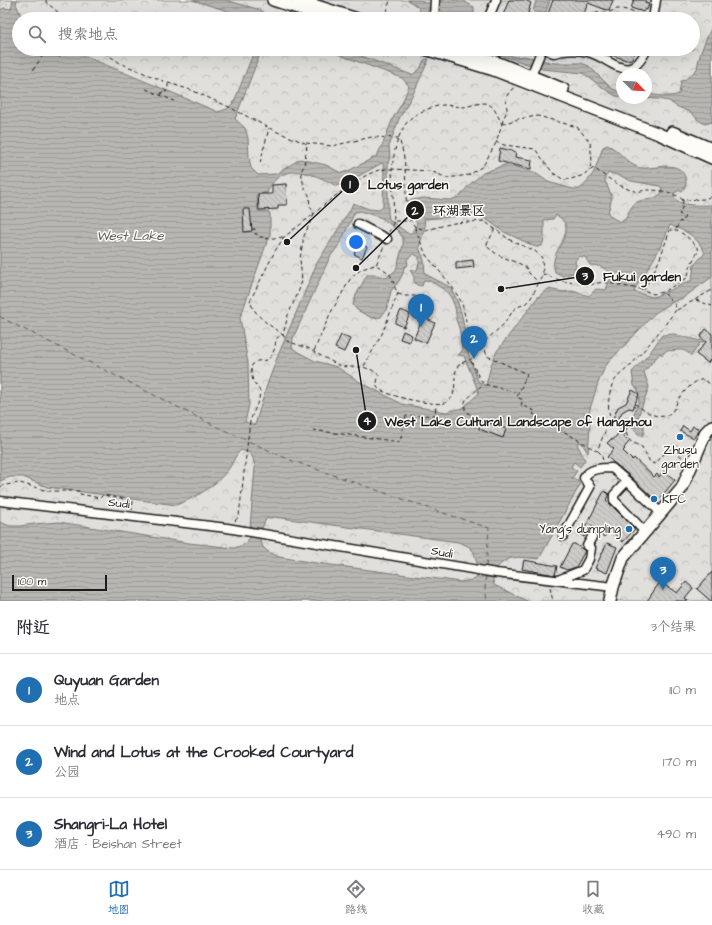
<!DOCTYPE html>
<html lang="zh">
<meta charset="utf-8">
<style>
body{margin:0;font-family:"Architects Daughter","LXGW WenKai TC",sans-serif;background:#f2f2f3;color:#2b2b33}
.compass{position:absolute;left:616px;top:68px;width:36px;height:36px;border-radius:50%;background:#fff;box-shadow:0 4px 16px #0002;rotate:114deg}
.scale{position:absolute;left:12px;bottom:10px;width:95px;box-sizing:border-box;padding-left:4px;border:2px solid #1c1c1c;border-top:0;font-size:11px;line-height:14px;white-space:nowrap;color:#1c1c1c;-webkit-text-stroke:3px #fdfcf7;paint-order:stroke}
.you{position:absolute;left:356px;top:242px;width:14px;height:14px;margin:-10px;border:3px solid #fff;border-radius:50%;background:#1a73e8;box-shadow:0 0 0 6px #1a73e833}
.badge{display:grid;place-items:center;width:26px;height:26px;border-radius:50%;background:#1f6fb2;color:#fff;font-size:13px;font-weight:700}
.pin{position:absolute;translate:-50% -33px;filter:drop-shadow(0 1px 2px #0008)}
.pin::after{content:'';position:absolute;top:21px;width:14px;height:12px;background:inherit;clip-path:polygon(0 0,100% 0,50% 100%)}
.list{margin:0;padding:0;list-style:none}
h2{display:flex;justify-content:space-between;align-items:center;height:52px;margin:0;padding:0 16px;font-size:17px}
h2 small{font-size:13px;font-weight:400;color:#7c7c81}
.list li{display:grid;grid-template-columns:26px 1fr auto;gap:12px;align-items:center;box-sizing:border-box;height:72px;padding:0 16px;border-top:1px solid #e1e1e2}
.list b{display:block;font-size:15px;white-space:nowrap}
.list p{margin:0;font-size:13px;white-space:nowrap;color:#7c7c81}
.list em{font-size:13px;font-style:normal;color:#7c7c81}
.icon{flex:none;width:22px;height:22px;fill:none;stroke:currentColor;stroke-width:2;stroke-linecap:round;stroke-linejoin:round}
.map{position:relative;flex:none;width:712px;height:601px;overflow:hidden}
.search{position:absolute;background:#fff;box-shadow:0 4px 16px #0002;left:12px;right:12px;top:12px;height:44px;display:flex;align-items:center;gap:10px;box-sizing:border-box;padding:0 14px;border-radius:22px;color:#7c7c81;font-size:15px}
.sheet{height:268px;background:#fff}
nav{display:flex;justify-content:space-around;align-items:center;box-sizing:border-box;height:56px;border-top:1px solid #e1e1e2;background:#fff;font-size:11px;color:#7c7c81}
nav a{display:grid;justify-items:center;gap:2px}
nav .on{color:#1f6fb2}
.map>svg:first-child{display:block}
.park{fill:url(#park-crowns);stroke:#7e7e7c;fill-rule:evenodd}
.water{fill:url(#water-rules);stroke:#797876;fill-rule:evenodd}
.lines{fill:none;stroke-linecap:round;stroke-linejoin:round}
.ferry{stroke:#5a5a58;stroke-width:1;stroke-dasharray:5 4;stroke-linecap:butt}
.building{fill:url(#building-back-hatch);stroke:#1c1c1c}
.minor-casing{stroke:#1c1c1c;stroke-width:11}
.major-casing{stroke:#1c1c1c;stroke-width:14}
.path{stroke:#1c1c1c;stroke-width:1;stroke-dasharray:4 3;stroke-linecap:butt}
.minor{stroke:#fdfcf7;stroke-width:8}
.major{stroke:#fdfcf7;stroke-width:11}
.poi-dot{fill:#1f6fb2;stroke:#fdfcf7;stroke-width:1.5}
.labels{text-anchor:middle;stroke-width:3;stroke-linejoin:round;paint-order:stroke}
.poi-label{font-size:12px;fill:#1c1c1c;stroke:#fdfcf7}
.street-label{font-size:12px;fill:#1c1c1c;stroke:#fdfcf7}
.water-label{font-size:13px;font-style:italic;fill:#5a5a58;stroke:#fdfcf7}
.leader{fill:none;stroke:#1c1c1c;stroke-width:1.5}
.callout-dot{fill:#1c1c1c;stroke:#fdfcf7;stroke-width:1.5}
.mark-label{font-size:12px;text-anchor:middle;font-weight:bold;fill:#fff}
.callout-label{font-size:13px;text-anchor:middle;font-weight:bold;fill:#1c1c1c;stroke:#fdfcf7;stroke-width:3;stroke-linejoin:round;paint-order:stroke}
</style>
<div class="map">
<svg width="712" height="601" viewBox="0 0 712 601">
<defs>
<pattern id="park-crowns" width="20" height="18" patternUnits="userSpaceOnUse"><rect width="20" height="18" fill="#e0dfdb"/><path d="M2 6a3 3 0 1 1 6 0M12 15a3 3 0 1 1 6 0" fill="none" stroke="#c0bfbb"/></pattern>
<pattern id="water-rules" width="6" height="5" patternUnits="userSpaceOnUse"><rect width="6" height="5" fill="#b7b6b2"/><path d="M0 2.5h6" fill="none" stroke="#9d9c98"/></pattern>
<pattern id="building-back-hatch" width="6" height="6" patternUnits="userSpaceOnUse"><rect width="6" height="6" fill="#cccbc8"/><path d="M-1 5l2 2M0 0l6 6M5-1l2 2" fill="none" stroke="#afaeab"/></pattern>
</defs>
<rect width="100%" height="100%" fill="#fdfcf7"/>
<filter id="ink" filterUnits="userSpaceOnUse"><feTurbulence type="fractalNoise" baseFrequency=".025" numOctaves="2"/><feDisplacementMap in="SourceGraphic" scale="8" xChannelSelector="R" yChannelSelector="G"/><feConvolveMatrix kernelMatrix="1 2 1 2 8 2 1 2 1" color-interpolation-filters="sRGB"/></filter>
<g filter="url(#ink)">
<path class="park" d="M 0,0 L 712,0 L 712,601 L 0,601 ZM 19,19 L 693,19 L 693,49 L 19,49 ZM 622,74 L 646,74 L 646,98 L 622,98 Z"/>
<path class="water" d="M 13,0 L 17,0 L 16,4 L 22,18 L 24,19 L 19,19 L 19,49 L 74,49 L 87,57 L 218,112 L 227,109 L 234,102 L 255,49 L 262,49 L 235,119 L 245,128 L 248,138 L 249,157 L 251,168 L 258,175 L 276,174 L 300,159 L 326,165 L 341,173 L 348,171 L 377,156 L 384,141 L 393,118 L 402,103 L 409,86 L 402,78 L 324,49 L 343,49 L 412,75 L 420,69 L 424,60 L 429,59 L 414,92 L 399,119 L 389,146 L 390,157 L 388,163 L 388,213 L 389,219 L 407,233 L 412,233 L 417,224 L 407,201 L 423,198 L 450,200 L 459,197 L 469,185 L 483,173 L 507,164 L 534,172 L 548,182 L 573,189 L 579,189 L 584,186 L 594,172 L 603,147 L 607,145 C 619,149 625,162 637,167 C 651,172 678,157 685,177 C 687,182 686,187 682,191 L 677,191 L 674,193 C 673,208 702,205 712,205 L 712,277 L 683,298 L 673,302 L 655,313 L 606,365 L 598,383 L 590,409 L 589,415 L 590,427 L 588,453 L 581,442 L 577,444 L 585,460 L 580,467 L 574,462 L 571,467 L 577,471 L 572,478 L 581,483 L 539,559 C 516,557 506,553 492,575 L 494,585 L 527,601 L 0,601 L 0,522 L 10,526 L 20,526 L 34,524 L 59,522 L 189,543 L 234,548 L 243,545 L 249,539 L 255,468 L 253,458 L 250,453 L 241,450 C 234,456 233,464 227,471 C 214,487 195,498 176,505 L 47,487 L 23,477 L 10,477 L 0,481 L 0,10 L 4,8 L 11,9 ZM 382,163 L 384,166 L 383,207 L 379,210 L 369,209 L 353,203 L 350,210 L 317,263 L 277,358 L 267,385 L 255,425 L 245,422 L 249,405 L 248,363 L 240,318 L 267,242 L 270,238 L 270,213 L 267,211 L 258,211 L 257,194 L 267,193 C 280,160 313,172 336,186 L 346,183 ZM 609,173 L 621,176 L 631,181 L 660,186 L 662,189 L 661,194 C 643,207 637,190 625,220 L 620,222 L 611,217 L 608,213 L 612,197 L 605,181 L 605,177 ZM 360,211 L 382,218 L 398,231 L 403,238 L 403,245 L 396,270 L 386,278 L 377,275 L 367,275 L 356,295 L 353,305 L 357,310 L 372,318 L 381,317 L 387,308 L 391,291 L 399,281 L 403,273 L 404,267 L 408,265 L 407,259 L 414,254 L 419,257 L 419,264 L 417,270 L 410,270 L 414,277 L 414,282 L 417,285 L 422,286 L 424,280 C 430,280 433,283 438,286 C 449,291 455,302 456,314 C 457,319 455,315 456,320 C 461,331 461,339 462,351 L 458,355 L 464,356 L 479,393 L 463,408 L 446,412 L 402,404 L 360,382 L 337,367 L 315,361 L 298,352 L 292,348 L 293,338 L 330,257 L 339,245 L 355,212 ZM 471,213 L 482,216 L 504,232 L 536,247 L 542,246 L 544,239 L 544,220 L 553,219 L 556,215 C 578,227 557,245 554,260 C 553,263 554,268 555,272 L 563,276 L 573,273 L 576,266 C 574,261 576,259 579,256 L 585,257 L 590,265 C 598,265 609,268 610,277 C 610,281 607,286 606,290 L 596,289 L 589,296 L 572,291 L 564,292 L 548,289 L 538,297 L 497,351 L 491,365 L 486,386 L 478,381 L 469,356 L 462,316 L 457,300 L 450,287 L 425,274 L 424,260 L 419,247 L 425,226 L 424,219 L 452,217 ZM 670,225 C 687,232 696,235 705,253 L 694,265 L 692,280 L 664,293 L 653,297 L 634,292 C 637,283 642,278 647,270 C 656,256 664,241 670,225 ZM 274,517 L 458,542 L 468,546 L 474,552 L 479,571 L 476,579 L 461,582 L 316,563 L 279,557 L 267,551 L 263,547 L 260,541 L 262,528 L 266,519 Z
M 192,0 L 225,0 L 261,10 L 272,19 L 254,19 Z
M 408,0 L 421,0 L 424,3 L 441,3 L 444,0 L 465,0 L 465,2 L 474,7 L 474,13 L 471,19 L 453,19 C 447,11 439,10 428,9 L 427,19 L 422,19 L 419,8 Z
M 535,0 L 550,0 L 545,15 L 533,11 L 536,1 Z
M 712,26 L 712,122 L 705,124 L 698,120 L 692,113 L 676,106 L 669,101 L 657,99 L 633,98 L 646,98 L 646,94 C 657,95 669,98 679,94 L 681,81 C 688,79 691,74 697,69 C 699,53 706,40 712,26 Z
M 483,49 L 493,49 L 506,54 L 516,57 L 524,56 L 554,63 L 581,63 L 589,66 L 611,88 L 622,93 L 622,97 L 616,96 L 606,90 L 583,73 L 542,69 Z
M 674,334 C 680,336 683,336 688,338 C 692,338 695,340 699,341 L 702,338 L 706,341 L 700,343 L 691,356 C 682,345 675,353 667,350 L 662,355 L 660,353 L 644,372 L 649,387 L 638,417 L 644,423 L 644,433 L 641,437 L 633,428 L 631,421 L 639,401 L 638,389 L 634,386 L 632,372 L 649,354 L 662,335 Z"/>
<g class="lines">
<path class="ferry" d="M 0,316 L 2,318 L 213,425 L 290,460 L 431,509 L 489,528 L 486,569
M 486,576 L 485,588 L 487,601"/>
</g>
<path class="building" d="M 509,0 L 525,0 L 531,3 L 528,13 L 542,19 L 513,19 L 503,15 Z
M 553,0 L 613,0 L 609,11 L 588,3 L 582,19 L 546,19 Z
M 634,0 L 646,0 L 645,3 L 649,4 L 647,10 L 645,9 L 643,12 L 631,8 Z
M 596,49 L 621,49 L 625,51 L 626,49 L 636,49 L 632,59 L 626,60 L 612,55 L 611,57 Z
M 500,148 L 516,152 L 515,157 L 532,160 L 531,169 L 498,161 Z
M 286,184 L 287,205 L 278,205 L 278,209 L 259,210 L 258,194 L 272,194 L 272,185 Z
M 243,209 L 250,209 L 252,231 L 244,232 Z
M 359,243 L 367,247 L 362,258 L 354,254 Z
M 473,260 L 474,267 L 456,269 L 456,262 Z
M 415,306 L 424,310 L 420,318 L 412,315 Z
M 401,310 L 410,314 L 404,327 L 395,323 Z
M 423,317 L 435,323 L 426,343 L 414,338 Z
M 706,329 L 712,334 L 712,357 L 708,363 L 696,354 L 706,342 L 700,337 Z
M 403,331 L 412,335 L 409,342 L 400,339 Z
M 341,335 L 350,339 L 344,352 L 335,348 Z
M 632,390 L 639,394 L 633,409 L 629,408 L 622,412 L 618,420 L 613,418 L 618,407 L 626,403 Z
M 482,420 L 506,429 L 503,438 L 479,429 Z
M 627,422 L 629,423 L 623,436 L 629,442 L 624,448 L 625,449 L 623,451 L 632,460 L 634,458 L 654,477 L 657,474 L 659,477 L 664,471 L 675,480 L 657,502 L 631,477 L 607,457 L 614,449 L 607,443 L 611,439 L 613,440 Z
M 683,426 L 690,431 L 693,426 L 699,429 L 694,438 L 680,431 Z
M 604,491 L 609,494 L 606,500 L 635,529 L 623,542 L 610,530 L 604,537 L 591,525 L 584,537 L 581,535 Z
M 607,543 L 617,547 L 607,573 L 595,568 Z
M 572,544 L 575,544 L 585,551 L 576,567 L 567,570 L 560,567 Z
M 524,560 L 557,566 L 555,575 L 522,569 Z
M 712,572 L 712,601 L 711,601 L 697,589 Z
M 660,582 L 677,593 L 686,582 L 693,588 L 685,598 L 688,601 L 647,601 Z"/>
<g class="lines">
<g class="minor-casing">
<path id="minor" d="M 434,19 L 435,0
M 488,19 L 496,0
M 653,19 L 656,0
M 546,49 C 548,50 551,53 554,53 C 557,53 561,51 563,51 C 571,50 581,50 588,52 C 613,59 629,87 647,49
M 531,76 L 542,49
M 358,224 L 387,239
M 627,481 L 661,513
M 0,501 L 227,528 L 496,573 L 613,587
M 563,536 L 590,487 L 584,478 C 589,468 602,468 612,468 L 627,481 L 614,495 L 614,500 L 645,532
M 558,580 L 583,570 L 589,559 L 591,548 L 587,546 L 592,537"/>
</g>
<g class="major-casing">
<path id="major" d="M 273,0 L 332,19
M 298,0 L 357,19
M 425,49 L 494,70 L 659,134 L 712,158
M 453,49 L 496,62 L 563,89
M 672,132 L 712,149
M 610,601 L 613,587 L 623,558 L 682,488 L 706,432 L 712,426"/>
</g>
<path class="path" d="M 46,0 L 46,2 L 66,19
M 385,19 L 390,0
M 591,19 C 598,9 599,13 609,12 C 613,11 615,9 618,9 C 627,8 637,15 645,18
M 693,37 L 693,38
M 60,49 L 64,51
M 99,49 L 120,63 L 168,83 L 191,90 L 227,106 L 275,131 L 305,143 L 307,145 L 304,166 L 301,171 L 304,187 L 309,195 L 310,206 L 314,214 C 327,201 359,177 376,171 C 381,169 387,169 392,169 C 394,151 398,130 411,118 C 417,112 435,106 443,105 C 450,105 457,107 464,107 C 471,106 482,101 488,104 C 495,107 498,117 502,124 L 496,142 L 504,145 L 535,149 L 553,173 L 564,180 L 571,179 L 581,176 L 594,168 C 603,175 624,190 635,191 C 638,192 642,191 645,190 C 660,190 672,191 683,200 L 705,199 L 712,196
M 47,51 L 60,58
M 33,70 L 47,49
M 146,89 L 174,101
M 161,95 L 163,90 L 166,92 L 168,87 L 168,84
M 502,123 L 507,110 L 506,97 L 511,90 L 515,87
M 502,124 L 518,119 L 538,116 L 577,127 L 590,142 L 592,161 L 589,171
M 306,143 L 332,146 L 372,137 L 399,138 C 402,149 405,158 405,169 C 407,189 403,210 415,227 L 425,230 L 454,223 L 484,221 L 510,240 L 535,251 L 542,258 L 543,273
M 260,163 L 269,128
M 314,214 L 304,236 L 300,259 L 302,281 L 298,293 L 288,315 L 283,335 C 270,325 255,317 250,301 L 275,251 L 284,237 Z
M 395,221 L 410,221
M 415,228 L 426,255 L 451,285 L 462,303 L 472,347
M 252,229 L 255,229 L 255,234 L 257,234 L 259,237 L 263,237 L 264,239 L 284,237
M 495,229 L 486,246 L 498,255 L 525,266 L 529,273 L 539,283
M 676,229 L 680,221 L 682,222 L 685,217 L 679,214 L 682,208 L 683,200
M 389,232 L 394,221 L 392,169 L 431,171 L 447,178 L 469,175 L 483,166 L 496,143
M 644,290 L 659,261 L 670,230 C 683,230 692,241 699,250 L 692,262 L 687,278 L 663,292
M 398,294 L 405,296 L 423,296 L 427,297 L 434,306
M 696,300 L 712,306
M 676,310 C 662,329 647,347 631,365 C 624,372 616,376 612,385 C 609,394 607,407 610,416 C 612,420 616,421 619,423 C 626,428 626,435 630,441 L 642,447 L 650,462 L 655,464 L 664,454 L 671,449 L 675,451 L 684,459
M 314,351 L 330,314 L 352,276 L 362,269 L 375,265
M 471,361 C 476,369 477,377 484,384 L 518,393
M 364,366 L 382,334 L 398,293 C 394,288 394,283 392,278 C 389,271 381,268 376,265 L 384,246
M 635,404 C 645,411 663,425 674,409 C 676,406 677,401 679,398 C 684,392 695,378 704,380 C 707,381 710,384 712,386
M 615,421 L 607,427 L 597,451 L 551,424 L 546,425 L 538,422 L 539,417 L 533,414 L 535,411 L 521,405 L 523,400 L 517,397 L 527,374 L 487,356 L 483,343 L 504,324 L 515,308 L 525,304 L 531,298 L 543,274 L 562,281 L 588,285 L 603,282 L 644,290 L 653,294 L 663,292 L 674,303 L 677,310 L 712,290
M 481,424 L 465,410 L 465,401 L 483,384
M 313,430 L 400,442 L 406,416 L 435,415 L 436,405
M 598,451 L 601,454 L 603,460
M 0,487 L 5,485 L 20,483 L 48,491 L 80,491 L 80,494 L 100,498 L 103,495 L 133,501 L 132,510
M 235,521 L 239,516 L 250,421 L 259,399 L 260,391 L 253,381 L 251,373 L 252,365 L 257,361 L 268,360 C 271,356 274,352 275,347 C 276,340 275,337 283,335 L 287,341 L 310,349 L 314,352 L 338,365 L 346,367 L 363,367 L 372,370 L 379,375 C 378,378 376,384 377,387 C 381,395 439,408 447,402 C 459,395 452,378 457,368 C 461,357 480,365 472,347 L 482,344
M 550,588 L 553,601"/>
<use href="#minor" class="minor"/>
<use href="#major" class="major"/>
</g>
</g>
<g class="poi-dot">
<circle cx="680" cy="437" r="4"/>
<circle cx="654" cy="499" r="4"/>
<circle cx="629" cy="529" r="4"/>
</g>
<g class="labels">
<g class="poi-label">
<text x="680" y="454">Zhusu<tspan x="680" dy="14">garden</tspan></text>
<text x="662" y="503" text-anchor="start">KFC</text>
<text x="621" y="533" text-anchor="end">Yang's dumpling</text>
</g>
<g class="street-label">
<text transform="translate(119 503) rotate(7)" y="4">Sudi</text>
<text transform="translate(442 552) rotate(10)" y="4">Sudi</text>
</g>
<g class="water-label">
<text x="130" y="240">West Lake</text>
</g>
</g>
<path class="leader" d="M287 242L350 184M356 268L415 210M501 289L585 276M356 350L367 421"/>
<g class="callout-dot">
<circle cx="287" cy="242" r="4"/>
<circle cx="356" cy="268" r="4"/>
<circle cx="501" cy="289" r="4"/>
<circle cx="356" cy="350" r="4"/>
<circle cx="350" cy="184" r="10"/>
<circle cx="415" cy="210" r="10"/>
<circle cx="585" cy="276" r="10"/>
<circle cx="367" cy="421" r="10"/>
</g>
<g class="mark-label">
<text x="350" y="188">1</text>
<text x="415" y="215">2</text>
<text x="585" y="280">3</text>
<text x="367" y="425">4</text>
</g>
<g class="callout-label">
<text x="408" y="189">Lotus garden</text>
<text x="459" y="215">环湖景区</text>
<text x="642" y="281">Fukui garden</text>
<text x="518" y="426">West Lake Cultural Landscape of Hangzhou</text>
</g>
</svg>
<svg class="compass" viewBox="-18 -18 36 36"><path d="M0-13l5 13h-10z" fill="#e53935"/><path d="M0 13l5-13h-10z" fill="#7c7c81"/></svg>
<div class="scale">100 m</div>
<div class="you"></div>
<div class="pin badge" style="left:421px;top:327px">1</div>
<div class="pin badge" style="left:474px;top:359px">2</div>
<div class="pin badge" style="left:663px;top:590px">3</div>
<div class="search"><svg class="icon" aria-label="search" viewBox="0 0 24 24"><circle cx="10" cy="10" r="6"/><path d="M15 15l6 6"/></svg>搜索地点</div>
</div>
<section class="sheet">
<h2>附近<small>3个结果</small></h2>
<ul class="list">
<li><span class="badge">1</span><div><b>Quyuan Garden</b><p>地点</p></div><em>110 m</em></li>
<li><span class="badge">2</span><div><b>Wind and Lotus at the Crooked Courtyard</b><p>公园</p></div><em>170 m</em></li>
<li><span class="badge">3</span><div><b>Shangri-La Hotel</b><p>酒店 · Beishan Street</p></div><em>490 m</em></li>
</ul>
</section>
<nav>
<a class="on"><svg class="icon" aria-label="map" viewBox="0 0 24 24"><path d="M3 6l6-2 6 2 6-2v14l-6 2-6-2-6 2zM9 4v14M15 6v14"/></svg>地图</a>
<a><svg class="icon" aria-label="directions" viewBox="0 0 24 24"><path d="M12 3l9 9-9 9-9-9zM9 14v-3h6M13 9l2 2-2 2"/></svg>路线</a>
<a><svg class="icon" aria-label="saved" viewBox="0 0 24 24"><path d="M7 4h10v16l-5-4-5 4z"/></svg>收藏</a>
</nav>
